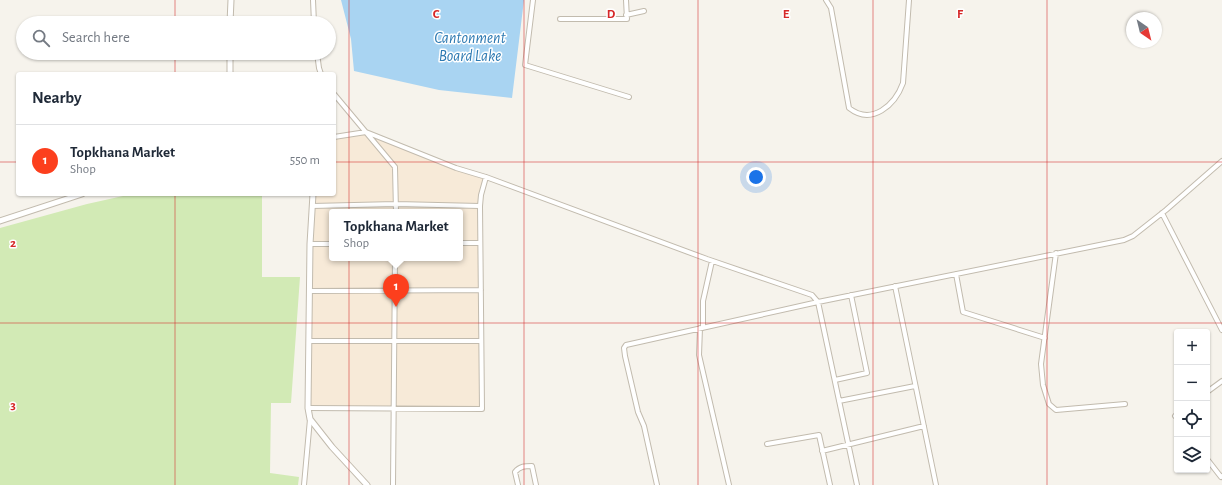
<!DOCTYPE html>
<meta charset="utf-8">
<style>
body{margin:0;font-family:"Alegreya Sans",sans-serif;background:#f2f2f3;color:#1f2937}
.controls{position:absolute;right:12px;bottom:12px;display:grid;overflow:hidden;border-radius:4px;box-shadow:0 1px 3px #0004}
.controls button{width:36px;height:36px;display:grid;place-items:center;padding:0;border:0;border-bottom:1px solid #e0e1e3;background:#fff;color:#1f2937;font:20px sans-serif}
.compass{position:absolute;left:1126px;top:12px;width:36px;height:36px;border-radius:50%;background:#fff;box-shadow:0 1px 3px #0004;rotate:145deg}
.you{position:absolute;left:756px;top:177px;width:14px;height:14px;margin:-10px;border:3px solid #fff;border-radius:50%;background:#1a73e8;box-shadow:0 0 0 6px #1a73e833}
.badge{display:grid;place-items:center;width:26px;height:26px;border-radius:50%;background:#fc3f1d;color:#fff;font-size:13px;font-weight:700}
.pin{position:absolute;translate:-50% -33px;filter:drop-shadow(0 1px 2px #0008)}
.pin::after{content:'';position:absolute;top:21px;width:14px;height:12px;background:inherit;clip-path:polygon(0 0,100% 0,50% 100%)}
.popup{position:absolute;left:329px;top:209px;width:134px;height:52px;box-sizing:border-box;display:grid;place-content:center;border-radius:4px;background:#fff;filter:drop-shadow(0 1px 3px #0005);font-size:13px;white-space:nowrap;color:#747a83}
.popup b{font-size:15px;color:#1f2937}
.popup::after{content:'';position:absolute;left:50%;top:100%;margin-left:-8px;border:8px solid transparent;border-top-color:#fff}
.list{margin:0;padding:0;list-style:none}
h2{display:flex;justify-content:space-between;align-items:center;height:52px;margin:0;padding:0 16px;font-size:17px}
h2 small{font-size:13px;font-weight:400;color:#747a83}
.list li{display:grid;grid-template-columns:26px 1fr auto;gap:12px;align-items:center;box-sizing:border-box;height:72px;padding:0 16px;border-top:1px solid #e0e1e3}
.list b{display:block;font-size:15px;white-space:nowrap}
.list p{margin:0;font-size:13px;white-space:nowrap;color:#747a83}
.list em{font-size:13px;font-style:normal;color:#747a83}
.icon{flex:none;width:22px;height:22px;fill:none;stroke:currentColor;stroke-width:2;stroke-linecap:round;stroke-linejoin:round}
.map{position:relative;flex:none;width:1222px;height:485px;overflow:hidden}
.search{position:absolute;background:#fff;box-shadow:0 1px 3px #0004;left:16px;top:16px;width:320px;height:44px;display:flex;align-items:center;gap:10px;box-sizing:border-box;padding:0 14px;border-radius:22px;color:#747a83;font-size:15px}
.panel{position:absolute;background:#fff;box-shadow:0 1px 3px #0004;left:16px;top:72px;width:320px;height:124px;border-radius:4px}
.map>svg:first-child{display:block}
.commercial{fill:#f7ead8;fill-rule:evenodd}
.green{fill:#d2eab5}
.water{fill:#a9d4f2}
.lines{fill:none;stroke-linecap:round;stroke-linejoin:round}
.minor-casing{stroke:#c2bbae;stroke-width:6}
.tertiary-casing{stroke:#c2bbae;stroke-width:7}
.minor{stroke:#fff;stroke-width:4}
.tertiary{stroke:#fff;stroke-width:5}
.grid{fill:none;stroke:#d62828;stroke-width:1;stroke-opacity:0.55}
.labels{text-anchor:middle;stroke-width:3;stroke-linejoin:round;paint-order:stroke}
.water-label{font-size:16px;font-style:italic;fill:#2e7ab2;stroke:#fff}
.grid-label{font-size:13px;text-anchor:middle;font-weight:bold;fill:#d62828;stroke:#fff;stroke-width:3;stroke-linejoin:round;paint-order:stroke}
</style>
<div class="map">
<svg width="1222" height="485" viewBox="0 0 1222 485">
<rect width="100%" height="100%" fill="#f6f3ec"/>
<path class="commercial" d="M 366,132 L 486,177 L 480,206 L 482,409 L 308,408 L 312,206 L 314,194 L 334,194 L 334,137 ZM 332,212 L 460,212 L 460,258 L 332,258 Z"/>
<path class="green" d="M 132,194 L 262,194 L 262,277 L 300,277 L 291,403 L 271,403 L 270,473 L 299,477 L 298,485 L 0,485 L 0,228 L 87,204 Z"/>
<path class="water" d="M 341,0 L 524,0 L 512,98 L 439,90 L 354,71 L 351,39 Z"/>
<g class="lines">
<g class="minor-casing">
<path id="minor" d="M 313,0 L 314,23
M 533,0 L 525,65 L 629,97
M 826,0 L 831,8 L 849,108 C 872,126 895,105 903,83 L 909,0
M 626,15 L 644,11
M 560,19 L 627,19 L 626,0
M 317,53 L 319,68 L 321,74
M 334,94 L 395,167 L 396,212
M 334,137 L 366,132 L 456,168 L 486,177 L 707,259 L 812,295 L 818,302 L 857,485
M 312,206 L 396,204 L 480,206
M 1162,213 L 1222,330
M 460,243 L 480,243
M 310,244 L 332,244
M 1056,253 L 1041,364 L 1043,385 L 1049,404 L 1056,410 L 1125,404
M 956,274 L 963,312 L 1045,338
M 895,286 L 936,485
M 310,291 L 481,290
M 700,328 L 699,355 L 729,485
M 703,328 L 703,301 L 712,261
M 309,341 L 481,341
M 835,380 L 867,373 L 851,295
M 1207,392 L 1222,381
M 839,401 L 915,386
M 308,408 L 482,409 L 480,206 L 481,195 L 486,177
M 1177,414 L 1175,416 L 1177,418
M 767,444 L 819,435 L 830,485
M 822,451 L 924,426
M 1207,459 L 1221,477 L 1222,476
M 304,485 L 310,419
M 393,485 L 395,258
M 518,485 L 515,472 C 520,466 525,466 532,466 L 536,485
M 657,485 L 644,426 L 638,412 L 625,356 L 624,348 L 626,345 L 818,302 L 1124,240 L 1133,236 L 1166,210 L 1222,161"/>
</g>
<g class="tertiary-casing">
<path id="tertiary" d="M 230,23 L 231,0
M 230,74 L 230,53
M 313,194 L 310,244 L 308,408 L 310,419 L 332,447 L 367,485
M 0,221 L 82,194"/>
</g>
<use href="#minor" class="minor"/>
<use href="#tertiary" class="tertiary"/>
</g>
<path class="grid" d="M 175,0 L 175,23M 349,0 L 349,485M 524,0 L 524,485M 698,0 L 698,485M 873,0 L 873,485M 1047,0 L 1047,485M 175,53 L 175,74M 0,162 L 18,162M 334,162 L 1222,162M 175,194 L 175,485M 0,323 L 1222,323"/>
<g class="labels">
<g class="water-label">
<text x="470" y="43">Cantonment<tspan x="470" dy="18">Board Lake</tspan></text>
</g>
</g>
<g class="grid-label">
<text x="436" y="18">C</text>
<text x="611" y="18">D</text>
<text x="786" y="18">E</text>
<text x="960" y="18">F</text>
<text x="13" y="247">2</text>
<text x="13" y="409">3</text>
</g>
</svg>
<div class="controls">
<button>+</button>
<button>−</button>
<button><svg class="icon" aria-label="locate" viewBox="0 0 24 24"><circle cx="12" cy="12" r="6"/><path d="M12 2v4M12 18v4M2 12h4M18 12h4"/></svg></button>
<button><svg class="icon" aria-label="layers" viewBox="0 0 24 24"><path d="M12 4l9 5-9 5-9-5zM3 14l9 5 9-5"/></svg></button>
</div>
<svg class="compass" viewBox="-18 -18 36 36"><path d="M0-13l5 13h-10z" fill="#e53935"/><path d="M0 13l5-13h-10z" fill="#747a83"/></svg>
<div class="you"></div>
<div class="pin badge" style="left:396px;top:307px">1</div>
<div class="popup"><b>Topkhana Market</b>Shop</div>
<div class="search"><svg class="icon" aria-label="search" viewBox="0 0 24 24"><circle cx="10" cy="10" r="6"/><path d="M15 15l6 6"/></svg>Search here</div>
<section class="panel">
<h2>Nearby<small></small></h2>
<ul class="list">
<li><span class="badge">1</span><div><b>Topkhana Market</b><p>Shop</p></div><em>550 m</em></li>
</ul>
</section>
</div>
